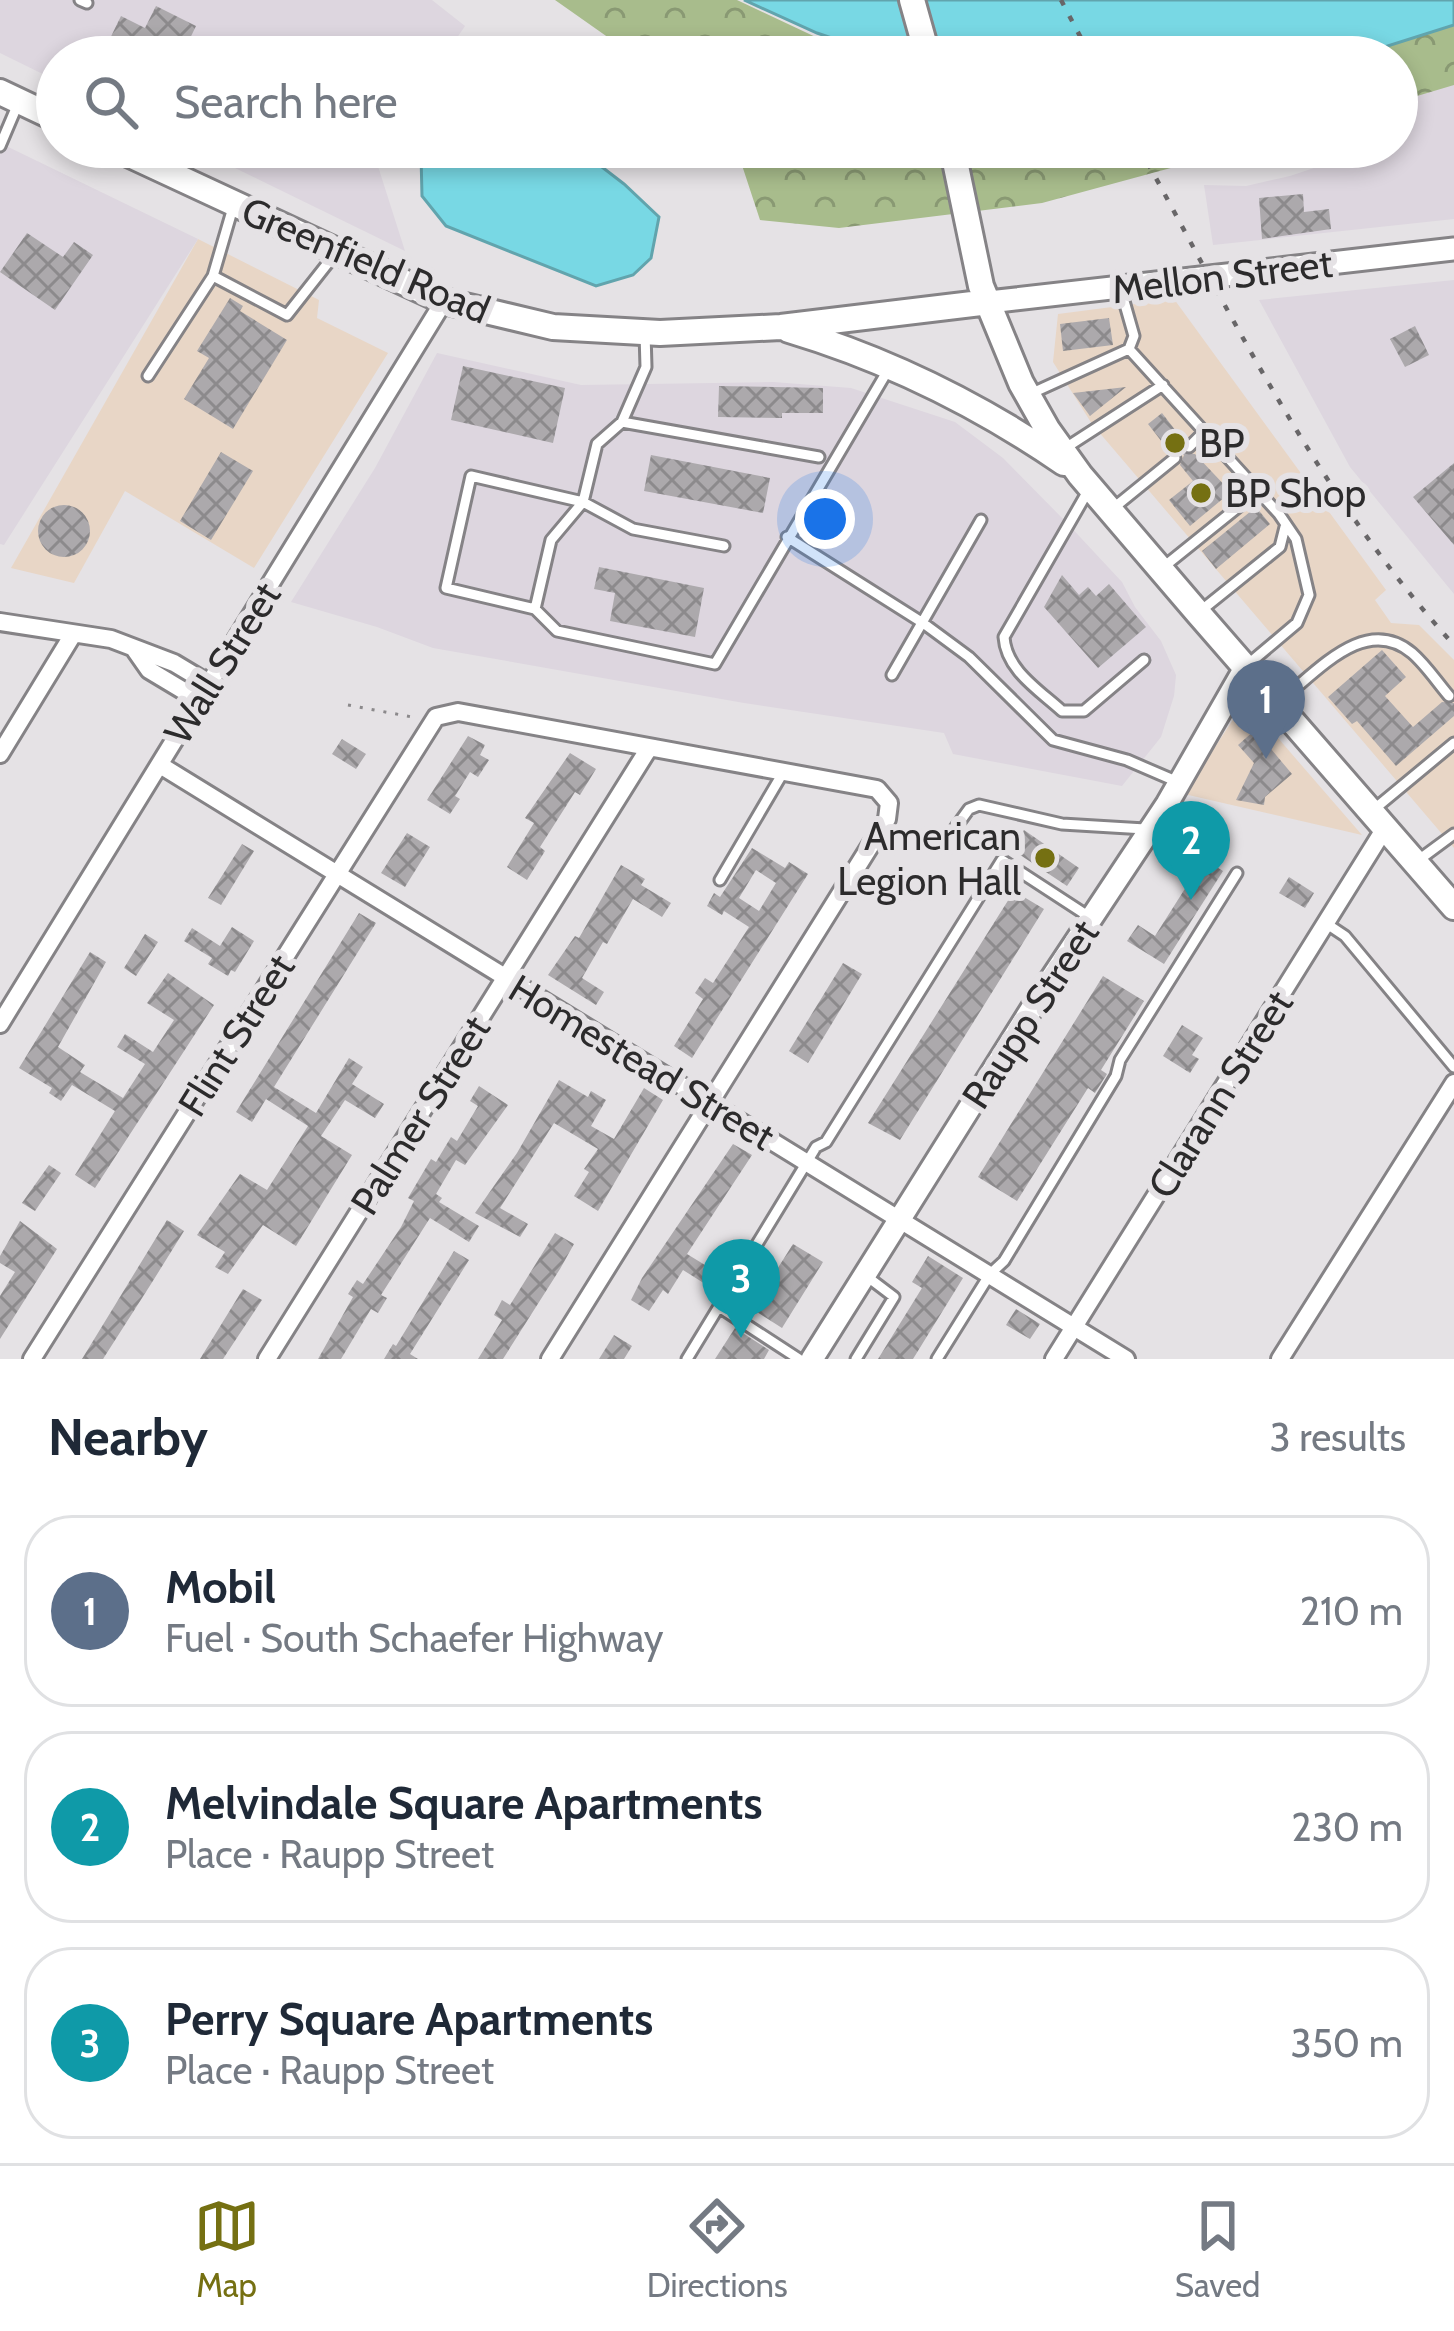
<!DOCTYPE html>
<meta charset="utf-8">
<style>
body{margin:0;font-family:Cabin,sans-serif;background:#f6f6f7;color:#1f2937}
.you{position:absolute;left:825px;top:519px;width:42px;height:42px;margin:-30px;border:9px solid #fff;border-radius:50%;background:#1a73e8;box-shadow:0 0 0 18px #1a73e833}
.badge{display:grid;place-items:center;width:78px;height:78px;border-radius:50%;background:#757012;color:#fff;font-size:39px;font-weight:700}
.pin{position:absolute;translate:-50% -99px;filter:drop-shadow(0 3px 6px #0008)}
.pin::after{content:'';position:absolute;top:63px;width:42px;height:36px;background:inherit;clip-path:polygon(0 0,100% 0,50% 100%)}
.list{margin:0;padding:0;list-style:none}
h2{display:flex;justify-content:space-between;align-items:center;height:156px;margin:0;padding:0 48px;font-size:51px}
h2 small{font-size:39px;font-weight:400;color:#747a83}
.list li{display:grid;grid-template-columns:78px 1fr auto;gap:36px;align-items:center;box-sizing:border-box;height:192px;margin:0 24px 24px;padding:0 24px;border:3px solid #e0e1e3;border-radius:48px}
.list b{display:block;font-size:45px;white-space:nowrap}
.list p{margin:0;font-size:39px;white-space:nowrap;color:#747a83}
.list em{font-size:39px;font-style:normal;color:#747a83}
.icon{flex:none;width:66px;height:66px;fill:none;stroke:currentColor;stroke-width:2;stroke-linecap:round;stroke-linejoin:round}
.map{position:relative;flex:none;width:1454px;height:1359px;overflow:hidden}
.search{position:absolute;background:#fff;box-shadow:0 6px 18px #0003;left:36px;right:36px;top:36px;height:132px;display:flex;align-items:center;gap:30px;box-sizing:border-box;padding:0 42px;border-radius:66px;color:#747a83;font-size:45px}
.sheet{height:804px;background:#fff}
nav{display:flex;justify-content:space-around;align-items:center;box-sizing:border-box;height:168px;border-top:3px solid #e0e1e3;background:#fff;font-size:33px;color:#747a83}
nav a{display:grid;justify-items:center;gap:6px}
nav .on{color:#757012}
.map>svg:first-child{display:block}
.commercial{fill:#e8d6c6}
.built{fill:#ddd6df}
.park{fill:url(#park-crowns)}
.water{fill:#78d8e4;stroke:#61a4ad;stroke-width:3}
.building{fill:url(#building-cross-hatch);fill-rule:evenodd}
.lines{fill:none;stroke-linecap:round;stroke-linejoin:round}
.service-casing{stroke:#858386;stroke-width:15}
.minor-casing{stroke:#858386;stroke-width:22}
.tertiary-casing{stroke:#858386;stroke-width:27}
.secondary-casing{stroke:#858386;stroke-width:30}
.path{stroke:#8b898b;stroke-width:3;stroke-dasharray:3 9;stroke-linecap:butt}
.service{stroke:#fff;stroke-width:9}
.minor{stroke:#fff;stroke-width:16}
.tertiary{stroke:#fff;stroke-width:21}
.secondary{stroke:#fff;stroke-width:24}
.rail{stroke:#686668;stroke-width:4.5;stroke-dasharray:6 12;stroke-linecap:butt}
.poi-dot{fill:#757012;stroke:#e5e2e5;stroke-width:4.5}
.labels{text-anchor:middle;stroke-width:12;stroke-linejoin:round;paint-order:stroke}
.street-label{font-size:39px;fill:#2c2b2c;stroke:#e5e2e5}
.poi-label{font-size:39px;fill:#2c2b2c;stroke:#e5e2e5;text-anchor:start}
</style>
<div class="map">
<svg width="1454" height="1359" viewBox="0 0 1454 1359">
<defs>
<pattern id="park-crowns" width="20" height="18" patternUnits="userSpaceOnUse" patternTransform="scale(3)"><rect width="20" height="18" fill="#a8bc8c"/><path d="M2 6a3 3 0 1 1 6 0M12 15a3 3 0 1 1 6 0" fill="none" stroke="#899973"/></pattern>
<pattern id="building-cross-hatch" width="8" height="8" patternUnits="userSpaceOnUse" patternTransform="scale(3)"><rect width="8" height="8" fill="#aca9ac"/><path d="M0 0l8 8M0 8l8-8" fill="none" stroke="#8c8a8c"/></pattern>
</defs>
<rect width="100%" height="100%" fill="#e5e2e5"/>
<path class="commercial" d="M 198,239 L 319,300 L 317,318 L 388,353 L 254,568 L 125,491 L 74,583 L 11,568 Z
M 1174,299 L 1386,590 L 1375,600 L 1391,623 L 1419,625 L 1454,660 L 1454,848 L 1092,424 L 1053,362 L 1058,314 Z
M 1242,706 L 1258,715 L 1362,835 L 1184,794 Z"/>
<path class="built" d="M 0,0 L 432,0 L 465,26 L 444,57 L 57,57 L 57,81 L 0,53 Z
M 1454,80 L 1454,219 L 1213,245 L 1204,185 L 1246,186 L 1290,176 L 1335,161 L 1334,147 L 1397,147 L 1397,96 Z
M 0,143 L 198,239 L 4,545 L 0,544 Z
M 192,147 L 384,147 L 376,160 L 405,251 Z
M 1454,280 L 1454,594 L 1350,467 L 1259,300 Z
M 437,353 L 581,385 L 773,382 L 851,388 L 955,422 L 1003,458 L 1067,523 L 1122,582 L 1135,607 L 1161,641 L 1176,675 L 1174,696 L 1161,737 L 1122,786 L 953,754 L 944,733 L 744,703 L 433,648 L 377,627 L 291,602 L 375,468 Z"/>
<path class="park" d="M 555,0 L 737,0 L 822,40 L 870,57 L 636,57 Z
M 1454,25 L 1454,85 L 1397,102 L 1397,57 L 1353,57 Z
M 736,147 L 1248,147 L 1042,203 L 839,228 L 760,220 Z"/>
<path class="water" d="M 744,0 L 1454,0 L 1454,25 L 1353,57 L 887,57 L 817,33 Z
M 426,147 L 576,147 L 624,184 L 659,217 L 651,258 L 633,275 L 596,286 L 446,226 L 422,196 L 421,155 Z"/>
<path class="building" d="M 156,6 L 196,26 L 181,57 L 101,57 L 121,16 L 145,28 Z
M 1303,194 L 1304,212 L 1329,209 L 1331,229 L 1262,239 L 1259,198 Z
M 27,233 L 63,257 L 74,242 L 93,255 L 55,310 L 0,272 Z
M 230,298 L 243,306 L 240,311 L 287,340 L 233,429 L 184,399 L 209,358 L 197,351 Z
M 1109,318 L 1113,345 L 1063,351 L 1060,324 Z
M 1415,326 L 1429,355 L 1405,367 L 1390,339 Z
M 463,366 L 565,388 L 553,443 L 451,420 Z
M 719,386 L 823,388 L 823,413 L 782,413 L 782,418 L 718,417 Z
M 1126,387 L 1090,416 L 1073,393 Z
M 1162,413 L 1183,440 L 1182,452 L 1195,454 L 1231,492 L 1190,526 L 1169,500 L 1193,481 L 1180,465 L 1184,455 L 1177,449 L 1169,451 L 1148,424 Z
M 221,452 L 253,471 L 211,540 L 180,521 Z
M 651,455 L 770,478 L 763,513 L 644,491 Z
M 1454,463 L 1454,545 L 1413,497 Z
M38 531a26 26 0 1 1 52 0a26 26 0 1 1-52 0Z
M 1256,507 L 1270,524 L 1216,569 L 1202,551 Z
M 599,567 L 704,588 L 695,637 L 610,621 L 615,593 L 594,589 Z
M 1062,575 L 1079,595 L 1088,587 L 1096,596 L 1109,584 L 1146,627 L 1098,668 L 1044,607 Z
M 1382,650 L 1406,677 L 1385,696 L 1413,727 L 1442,702 L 1454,703 L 1454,716 L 1396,766 L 1357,721 L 1352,724 L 1328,697 Z
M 1255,730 L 1292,774 L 1265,797 L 1264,805 L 1236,800 L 1254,763 L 1238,745 Z
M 468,736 L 485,745 L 480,755 L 489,760 L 478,777 L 470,772 L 455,796 L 460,799 L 450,814 L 427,800 Z
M 342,739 L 366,754 L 356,769 L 332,754 Z
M 570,753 L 596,769 L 580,795 L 575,792 L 540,847 L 545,851 L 527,880 L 507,867 L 534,823 L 525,818 Z
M 1024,830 L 1079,868 L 1067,886 L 1011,849 Z
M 407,833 L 430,847 L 405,887 L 381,873 Z
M 242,844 L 254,851 L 221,905 L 208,898 Z
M 1185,847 L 1223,871 L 1164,964 L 1127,941 L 1138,925 L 1155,936 L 1193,876 L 1174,864 Z
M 752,848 L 785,868 L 789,862 L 808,874 L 692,1058 L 674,1046 L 703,999 L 695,993 L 705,978 L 713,983 L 749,927 L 724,911 L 722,915 L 707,906 L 714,893 L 720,897 ZM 756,870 L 776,883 L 759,911 L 739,898 Z
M 621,865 L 645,879 L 641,885 L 671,903 L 662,917 L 633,899 L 607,944 L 603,942 L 582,978 L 604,992 L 596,1005 L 548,975 L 575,936 L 579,938 Z
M 1289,877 L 1314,893 L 1305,908 L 1279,893 Z
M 1014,891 L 1044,909 L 900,1140 L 868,1123 Z
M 359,913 L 376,923 L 274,1087 L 316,1113 L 349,1058 L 363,1067 L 352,1084 L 384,1104 L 375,1118 L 345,1100 L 321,1136 L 352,1155 L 296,1246 L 263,1225 L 228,1274 L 215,1267 L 225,1252 L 197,1235 L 240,1174 L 267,1190 L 308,1126 L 266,1099 L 252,1122 L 236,1112 Z
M 232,927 L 254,941 L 235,972 L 231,970 L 228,976 L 208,964 L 212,958 L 184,941 L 192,928 L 220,946 Z
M 145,934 L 158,942 L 136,976 L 124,968 Z
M 90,952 L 106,962 L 58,1047 L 85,1065 L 80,1072 L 123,1098 L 145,1064 L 117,1047 L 125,1034 L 153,1052 L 174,1020 L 147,1003 L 168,973 L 214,1005 L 95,1188 L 75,1175 L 115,1111 L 72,1085 L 61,1101 L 49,1093 L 52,1088 L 19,1068 Z
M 843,963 L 862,974 L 808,1063 L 789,1051 Z
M 1103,976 L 1144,1001 L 1101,1070 L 1107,1074 L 1095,1093 L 1088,1088 L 1017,1201 L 978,1177 Z
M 1182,1025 L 1203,1038 L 1192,1055 L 1199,1059 L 1190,1073 L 1163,1056 Z
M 559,1080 L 588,1097 L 591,1091 L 606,1100 L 591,1126 L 614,1139 L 644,1088 L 663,1100 L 598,1211 L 574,1196 L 589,1172 L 584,1169 L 598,1149 L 554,1123 L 500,1208 L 528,1224 L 520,1237 L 475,1213 L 517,1153 Z
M 479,1086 L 508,1105 L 465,1165 L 456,1160 L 436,1194 L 442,1198 L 439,1202 L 479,1226 L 469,1242 L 430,1218 L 381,1295 L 387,1298 L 378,1313 L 371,1309 L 341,1359 L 318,1359 L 353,1297 L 348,1294 L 357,1280 L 363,1284 L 401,1227 L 414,1201 L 408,1198 L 431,1159 L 436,1162 L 451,1137 L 457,1141 L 478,1106 L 470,1101 Z
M 733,1144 L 752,1155 L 687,1254 L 718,1273 L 710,1287 L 683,1270 L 668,1294 L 663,1290 L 649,1311 L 631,1300 L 642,1278 Z
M 49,1165 L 61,1173 L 35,1211 L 22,1203 Z
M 167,1220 L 184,1231 L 151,1284 L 103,1359 L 82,1359 Z
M 20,1221 L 57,1249 L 0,1339 L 0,1296 L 15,1272 L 0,1263 L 0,1256 Z
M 555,1233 L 574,1244 L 560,1269 L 503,1359 L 478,1359 L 502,1320 L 494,1315 L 502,1300 L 510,1305 Z
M 793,1244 L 823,1262 L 782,1328 L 752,1309 Z
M 454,1251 L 469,1260 L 410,1354 L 418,1359 L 384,1359 L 393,1344 L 396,1346 Z
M 928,1256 L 963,1278 L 913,1359 L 878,1359 L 922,1288 L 912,1282 Z
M 243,1289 L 262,1300 L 223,1359 L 200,1359 Z
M 1016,1309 L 1040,1324 L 1030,1339 L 1006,1325 Z
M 735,1328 L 769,1350 L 764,1359 L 715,1359 Z
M 614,1335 L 632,1346 L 624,1359 L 599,1359 Z"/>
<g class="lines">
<g class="service-casing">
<path id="service" d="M 80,0 L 87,3
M 0,146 L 17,106
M 234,204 L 213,276 L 287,315 L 335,254
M 645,333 L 646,367 L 622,422 L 819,457
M 1129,349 L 1279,514 L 1296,539 L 1309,595 L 1297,623 L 1246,666
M 148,376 L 213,276
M 1030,394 L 1129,349 L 1134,336 L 1120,287
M 622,422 L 597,444 L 583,502 L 471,476 L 446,588 L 535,609 L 557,631 L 715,664 L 888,370
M 1067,447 L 1163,385
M 1189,447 L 1205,431
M 1088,491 L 1004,637 C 1006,670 1039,690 1062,711 L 1084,711 L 1144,660
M 1111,510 L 1175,458
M 787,537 L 923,623 L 969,657 L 1053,740 L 1127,760 L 1178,782
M 1161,569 L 1258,491
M 535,609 L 551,540 L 583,502 L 633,529 L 724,546
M 1198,613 L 1280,547 L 1285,527
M 892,675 L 981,520
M 1277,703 C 1316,674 1364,613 1412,653 C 1426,665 1437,682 1449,696
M 1372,811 L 1454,743
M 953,831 L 969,809 L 979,805 L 1062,824 L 1145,829
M 1420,859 L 1454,834
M 720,880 L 784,771
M 1327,924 L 1345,936 L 1454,1067
M 719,1307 L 799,1359
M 687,1359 L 807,1162 L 816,1147 L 826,1142 L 1002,860 L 1091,918
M 856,1359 L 894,1297 L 865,1275
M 937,1359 L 990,1274 L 1004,1261 L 1116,1076 L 1120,1060 L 1237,873"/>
</g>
<g class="minor-casing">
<path id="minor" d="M 0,622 L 111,639 L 174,663 L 209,684
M 135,650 L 149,670 L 199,700
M 0,754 L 72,636
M 160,765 L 1126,1359
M 0,1024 L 444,301
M 32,1359 L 436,717 L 458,712 L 877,789 L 889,803 L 887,819 L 550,1359
M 267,1359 L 649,748
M 1054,1359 L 1385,828
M 1280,1359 L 1454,1083"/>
</g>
<g class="tertiary-casing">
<path id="tertiary" d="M 989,302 L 1454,249
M 812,1359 L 1041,994 L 1167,804 L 1245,668"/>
</g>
<g class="secondary-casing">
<path id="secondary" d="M 912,0 L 928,57
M 0,92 L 57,119
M 113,147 L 444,301 L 553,327 L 660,333 L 781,327 L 989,302
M 952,147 L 981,286 L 1021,383 L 1047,429 L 1080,475 L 1198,613 L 1454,907
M 789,330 C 889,360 978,404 1064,463"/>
</g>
<path class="path" d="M 348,705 L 412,717"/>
<use href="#service" class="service"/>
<use href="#minor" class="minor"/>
<use href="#tertiary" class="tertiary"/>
<use href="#secondary" class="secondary"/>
<path class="rail" d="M 1061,0 L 1091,57
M 1139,147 C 1234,320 1320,498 1454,645"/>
</g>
<g class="poi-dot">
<circle cx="1175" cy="443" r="12"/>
<circle cx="1201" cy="493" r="12"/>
<circle cx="1045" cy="858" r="12"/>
</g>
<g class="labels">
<g class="street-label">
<text transform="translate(366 260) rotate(23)" y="14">Greenfield Road</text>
<text transform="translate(1222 276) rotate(-7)" y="14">Mellon Street</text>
<text transform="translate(222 663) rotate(-58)" y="14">Wall Street</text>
<text transform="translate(1030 1014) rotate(-57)" y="14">Raupp Street</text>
<text transform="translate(236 1035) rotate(-58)" y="14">Flint Street</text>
<text transform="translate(642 1062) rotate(31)" y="14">Homestead Street</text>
<text transform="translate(1220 1094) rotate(-58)" y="14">Clarann Street</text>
<text transform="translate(420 1115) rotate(-58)" y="14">Palmer Street</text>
</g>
<g class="poi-label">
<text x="1199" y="457">BP</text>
<text x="1225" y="507">BP Shop</text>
<text x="1021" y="850" text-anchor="end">American<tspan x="1021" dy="45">Legion Hall</tspan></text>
</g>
</g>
</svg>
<div class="you"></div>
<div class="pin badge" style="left:1266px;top:759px;background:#5c6f8a">1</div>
<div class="pin badge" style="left:1191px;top:900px;background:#0f9aa8">2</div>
<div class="pin badge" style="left:741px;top:1338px;background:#0f9aa8">3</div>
<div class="search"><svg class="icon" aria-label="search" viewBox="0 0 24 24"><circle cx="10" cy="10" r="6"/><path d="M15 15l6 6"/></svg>Search here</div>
</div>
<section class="sheet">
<h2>Nearby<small>3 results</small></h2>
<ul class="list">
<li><span class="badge" style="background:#5c6f8a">1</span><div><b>Mobil</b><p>Fuel · South Schaefer Highway</p></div><em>210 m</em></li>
<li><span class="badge" style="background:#0f9aa8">2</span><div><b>Melvindale Square Apartments</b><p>Place · Raupp Street</p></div><em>230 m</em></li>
<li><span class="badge" style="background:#0f9aa8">3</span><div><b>Perry Square Apartments</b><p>Place · Raupp Street</p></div><em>350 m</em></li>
</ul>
</section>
<nav>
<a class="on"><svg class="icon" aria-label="map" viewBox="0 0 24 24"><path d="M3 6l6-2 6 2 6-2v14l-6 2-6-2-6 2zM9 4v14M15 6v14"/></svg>Map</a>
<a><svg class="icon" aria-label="directions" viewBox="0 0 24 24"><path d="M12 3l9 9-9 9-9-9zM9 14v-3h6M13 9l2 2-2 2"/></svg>Directions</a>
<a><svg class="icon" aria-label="saved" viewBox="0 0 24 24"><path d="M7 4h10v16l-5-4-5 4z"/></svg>Saved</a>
</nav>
